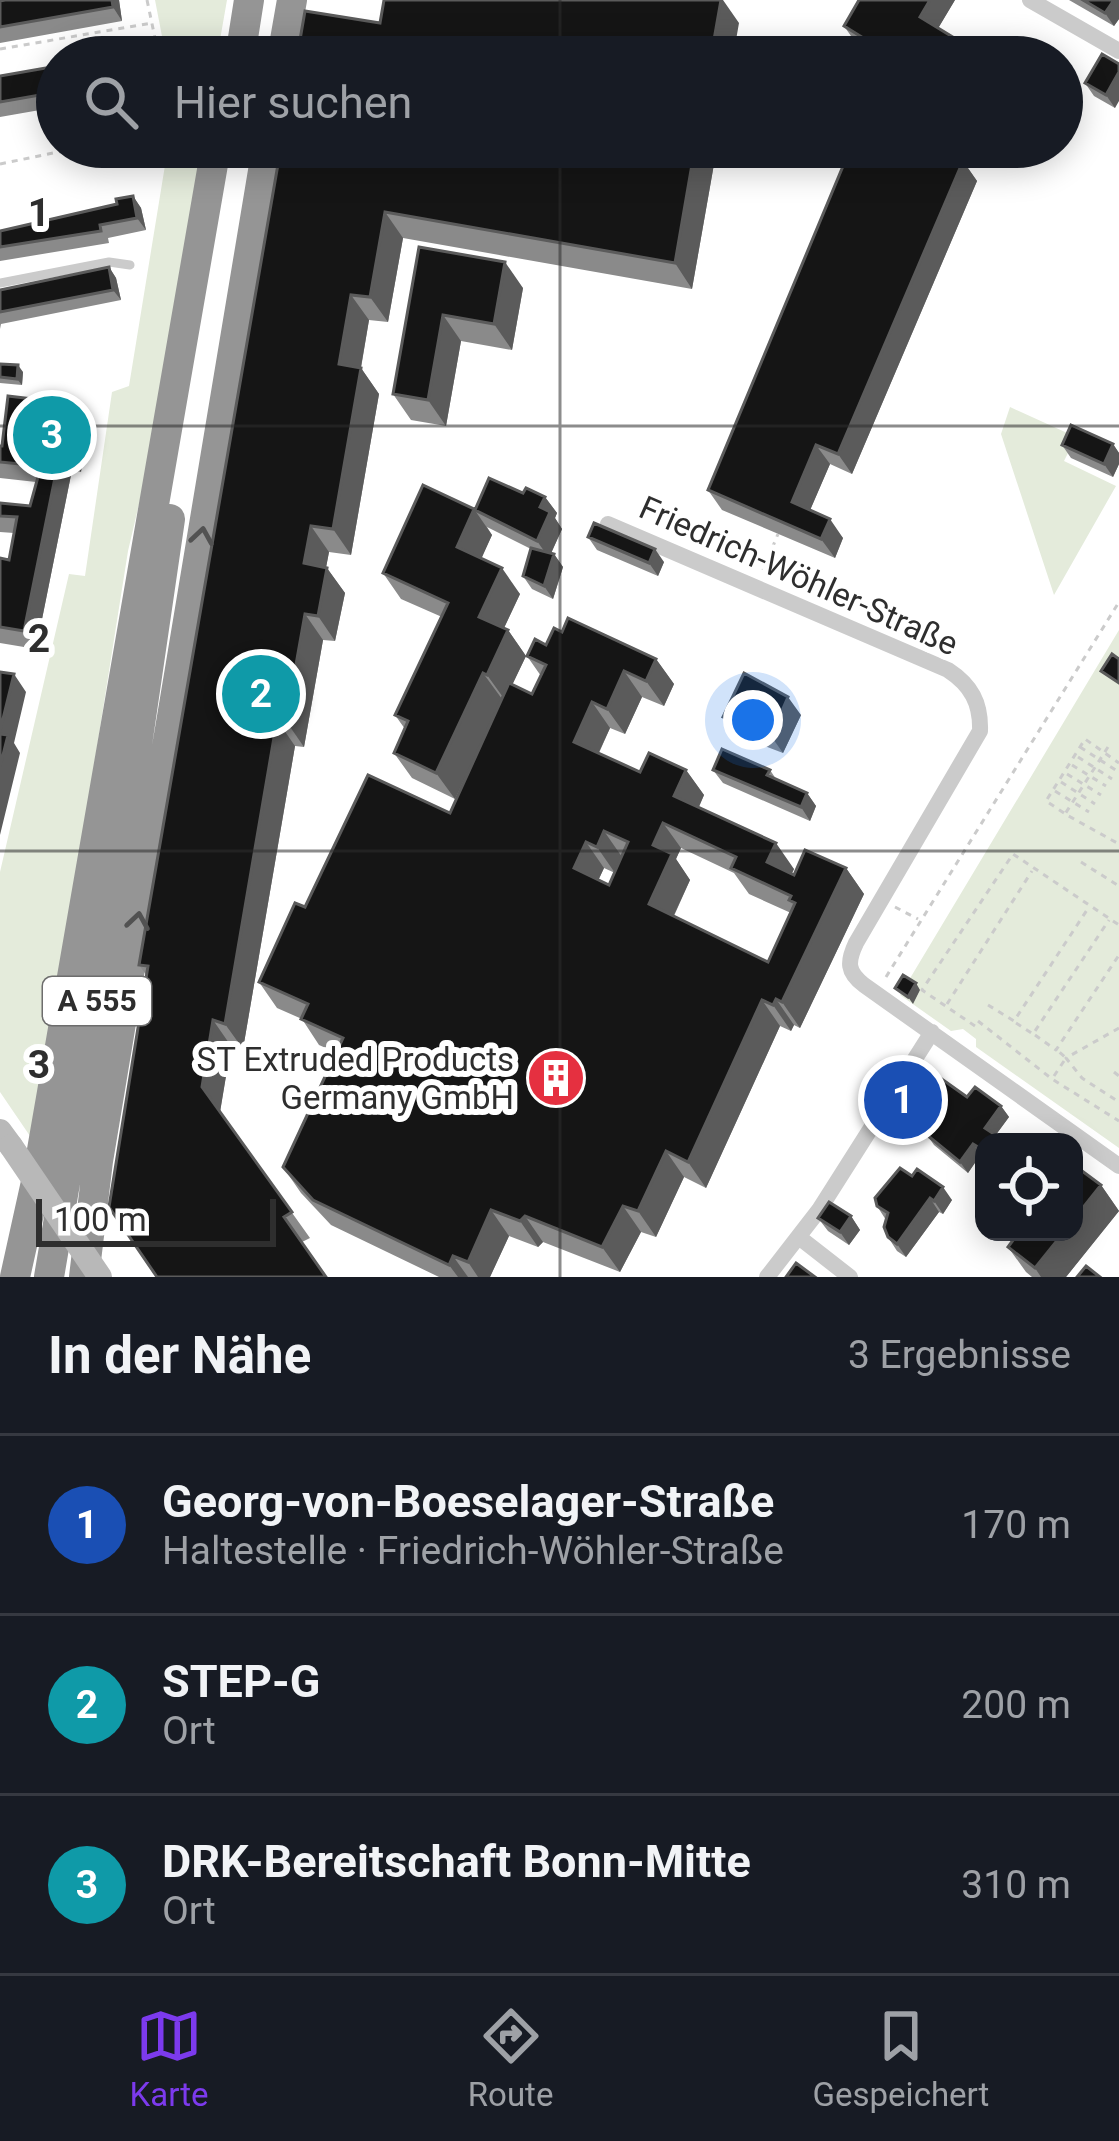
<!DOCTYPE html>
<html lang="de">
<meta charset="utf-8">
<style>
body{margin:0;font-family:Roboto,sans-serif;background:#20242c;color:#f1f3f6}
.controls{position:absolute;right:36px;bottom:36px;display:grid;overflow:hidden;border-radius:24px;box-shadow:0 6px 30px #0003}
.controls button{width:108px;height:108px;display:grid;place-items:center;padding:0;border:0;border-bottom:3px solid #363941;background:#171b24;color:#f1f3f6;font:60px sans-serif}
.scale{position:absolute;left:36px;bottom:30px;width:240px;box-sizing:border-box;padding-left:12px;border:6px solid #2e2e2e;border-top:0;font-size:33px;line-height:42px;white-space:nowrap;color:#2e2e2e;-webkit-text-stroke:9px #fff;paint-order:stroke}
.you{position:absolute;left:753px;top:720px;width:42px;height:42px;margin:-30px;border:9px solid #fff;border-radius:50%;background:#1a73e8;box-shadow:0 0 0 18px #1a73e833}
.badge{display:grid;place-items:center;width:78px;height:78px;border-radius:50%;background:#7c3aed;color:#fff;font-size:39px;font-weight:700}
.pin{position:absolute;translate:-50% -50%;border:6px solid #fff;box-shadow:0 3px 12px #0006}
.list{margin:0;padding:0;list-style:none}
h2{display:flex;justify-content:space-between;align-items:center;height:156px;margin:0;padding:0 48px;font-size:51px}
h2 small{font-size:39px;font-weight:400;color:#9ea1a6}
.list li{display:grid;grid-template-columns:78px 1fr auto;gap:36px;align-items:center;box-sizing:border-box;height:180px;padding:0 48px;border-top:3px solid #363941}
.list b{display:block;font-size:45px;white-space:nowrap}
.list p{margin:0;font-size:39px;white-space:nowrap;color:#9ea1a6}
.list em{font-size:39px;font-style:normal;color:#9ea1a6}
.icon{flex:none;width:66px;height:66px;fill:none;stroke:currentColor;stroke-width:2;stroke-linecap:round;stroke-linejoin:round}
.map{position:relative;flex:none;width:1119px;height:1277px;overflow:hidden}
.search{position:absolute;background:#171b24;box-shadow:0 6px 30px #0003;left:36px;right:36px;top:36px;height:132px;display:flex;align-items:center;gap:30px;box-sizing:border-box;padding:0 42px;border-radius:66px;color:#9ea1a6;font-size:45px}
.sheet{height:696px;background:#171b24}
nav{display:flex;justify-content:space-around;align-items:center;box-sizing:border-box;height:168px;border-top:3px solid #363941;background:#171b24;font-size:33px;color:#9ea1a6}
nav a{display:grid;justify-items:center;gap:6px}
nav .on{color:#7c3aed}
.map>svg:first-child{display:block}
.green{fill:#e4ebdb}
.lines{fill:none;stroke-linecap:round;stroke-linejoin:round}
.path{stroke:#cbcbcb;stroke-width:3;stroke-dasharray:6 6;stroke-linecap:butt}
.lane{stroke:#cbcbcb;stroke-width:9}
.street{stroke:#cbcbcb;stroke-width:16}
.secondary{stroke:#b8b8b8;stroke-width:24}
.highway{stroke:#959595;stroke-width:30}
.secondary-bridge{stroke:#b8b8b8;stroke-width:24}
.wall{fill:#8a8a8a;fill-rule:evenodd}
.shaded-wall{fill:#5b5b5b}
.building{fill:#151515;stroke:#5b5b5b;stroke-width:3;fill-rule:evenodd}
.oneway{stroke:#525252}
.grid{fill:none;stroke:#2e2e2e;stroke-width:3;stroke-opacity:0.55}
.labels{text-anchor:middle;stroke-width:12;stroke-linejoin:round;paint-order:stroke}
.shield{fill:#fff;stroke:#6d6d6d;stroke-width:3}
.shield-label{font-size:30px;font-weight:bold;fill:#2e2e2e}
.street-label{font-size:33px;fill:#2e2e2e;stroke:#fff}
.poi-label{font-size:33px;fill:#2e2e2e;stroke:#fff;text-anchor:end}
.grid-label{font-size:39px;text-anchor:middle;font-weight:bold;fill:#2e2e2e;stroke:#fff;stroke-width:12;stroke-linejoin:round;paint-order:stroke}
</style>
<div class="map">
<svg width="1119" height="1277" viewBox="0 0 1119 1277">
<rect width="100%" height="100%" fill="#fff"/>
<path class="green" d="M 155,0 L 227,0 L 217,57 L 166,57 Z
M 168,147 L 203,147 L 155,436 L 128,551 L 69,924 L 30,1136 L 0,1092 L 0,872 L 69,574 L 85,576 L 112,392 L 129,386 Z
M 1010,407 L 1076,437 L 1064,461 L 1116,486 L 1054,595 L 1001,434 Z
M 1119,630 L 1119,1148 L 976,1047 L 976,1039 L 963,1029 L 951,1031 L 900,995 Z"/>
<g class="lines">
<path class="path" d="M 147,0 L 159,57
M 0,49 L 152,23
M 0,164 L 82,147
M 763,570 L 778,534
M 1080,747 L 1117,771
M 1108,747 L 1065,814 L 1119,844
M 1078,757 L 1112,779
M 1072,765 L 1106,786
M 1067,774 L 1101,795
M 1061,782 L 1095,804
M 1055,791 L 1089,812
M 1064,813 L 1046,801 L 1085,739 L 1119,763
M 1081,862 L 1119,886
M 895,907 L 918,919
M 886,977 L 1119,602
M 947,1004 L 1032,871
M 988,1005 L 1014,1021 L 1089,907
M 978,1021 L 1052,1079 L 1119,1121
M 1016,1023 L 1033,1034 L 1109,920
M 975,1026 L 922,990 L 1013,854 L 1119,925
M 1119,1028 L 1066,1058 L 1082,1078 L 1119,1102
M 1035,1035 L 1056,1050 L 1119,955
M 1114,1072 L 1119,1076
M 1054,1076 L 1066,1058 L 1058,1051"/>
<path class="lane" d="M 0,283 L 109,262 L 130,265"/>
<path class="street" d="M 1030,0 L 1119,51
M 608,524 L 948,670 C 971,685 981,703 980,731 L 856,943 C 847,962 847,972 864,985 L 1119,1166
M 800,1238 L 850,1277
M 767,1277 L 819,1210 L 932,1032"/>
<path class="secondary" d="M 0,1131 L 11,1146"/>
<path class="highway" d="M 240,57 L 249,0
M 282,57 L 292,0
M 15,1277 L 38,1173 L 216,147
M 49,1277 L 120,861 L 170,519
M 84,1277 L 98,1161 L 267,147"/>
<path class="secondary-bridge" d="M 11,1146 L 100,1277"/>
</g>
<path class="wall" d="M 5,0 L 119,0 L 122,21 L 0,43 L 0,1 Z
M 955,0 L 938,28 L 956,39 L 969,57 L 876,57 L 858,46 L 844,26 Z
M 1069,0 L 1119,0 L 1119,19 L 1114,26 Z
M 1119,64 L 1115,108 L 1094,96 L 1085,83 Z
M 57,66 L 57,107 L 0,117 L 0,76 Z
M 281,147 L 717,147 L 692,289 L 403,238 L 388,322 L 369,320 L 361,368 L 379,394 L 351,555 L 329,552 L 326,567 L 345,593 L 335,641 L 323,640 L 304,747 L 295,746 L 243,1049 L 231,1046 L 220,1112 L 310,1238 L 302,1242 L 157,1277 L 147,976 L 139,965 Z
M 963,161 L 977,181 L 852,474 L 830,464 L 810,510 L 843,538 L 835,558 L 722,510 L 708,490 Z
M 133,196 L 141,208 L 146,230 L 108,238 L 109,243 L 0,261 L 0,231 L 117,204 Z
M 419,247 L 523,288 L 512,350 L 461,341 L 446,426 L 411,420 L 393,394 Z
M 109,267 L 116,278 L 121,300 L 1,324 L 0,329 L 0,290 Z
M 0,364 L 23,372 L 22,385 L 0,383 Z
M 87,421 L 81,472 L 72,470 L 36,649 L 0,643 L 0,558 L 9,560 L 14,533 L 0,532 L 0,503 L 30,506 L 36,482 L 0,478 L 0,446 Z
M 1113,444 L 1119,453 L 1119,464 L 1113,477 L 1071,458 L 1062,445 Z
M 523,493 L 545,497 L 557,513 L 555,518 L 562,529 L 551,553 L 554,554 L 563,567 L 553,599 L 532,589 L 523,576 L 531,549 L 487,527 L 492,535 L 481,558 L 520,594 L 504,628 L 508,630 L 526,656 L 512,685 L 532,694 L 541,676 L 527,656 L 546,645 L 562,632 L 656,659 L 674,684 L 664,706 L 642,697 L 625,734 L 610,728 L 599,753 L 640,772 L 686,770 L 704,795 L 699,807 L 794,869 L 792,873 L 846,868 L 864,894 L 800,1028 L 794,1025 L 791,1031 L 780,1026 L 706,1188 L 684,1177 L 656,1237 L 641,1232 L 620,1272 L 543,1242 L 538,1247 L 509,1236 L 490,1277 L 439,1277 L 331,1225 L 301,1193 L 283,1167 L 337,1053 L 319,1045 L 302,1019 L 277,1008 L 259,982 L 305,907 L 450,813 L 502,699 L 455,799 L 412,778 L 394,753 L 405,729 L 395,715 L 442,617 L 401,599 L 383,573 L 475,510 ZM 681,848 L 734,873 L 749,894 L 791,913 L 768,962 L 674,916 L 690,880 L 676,859 ZM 604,868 L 615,873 L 609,885 L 599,879 Z
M 588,537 L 664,562 L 658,576 L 597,550 Z
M 801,715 L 783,753 L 736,735 L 723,717 Z
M 713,770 L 770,770 L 776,779 L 807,793 L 816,806 L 810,821 L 723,783 Z
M 914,1092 L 967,1097 L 1001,1106 L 1009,1117 L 995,1136 L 984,1142 L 984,1157 L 981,1154 L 968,1173 L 934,1145 L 927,1135 L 938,1114 L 921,1103 Z
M 912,1176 L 952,1200 L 943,1214 L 939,1212 L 906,1257 L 897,1251 L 888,1237 L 886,1220 L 877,1206 Z
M 1101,1185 L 1119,1211 L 1066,1277 L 1032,1277 L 1026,1272 L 1008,1247 Z
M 851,1216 L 860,1230 L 849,1245 L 828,1231 L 818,1218 Z"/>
<path class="shaded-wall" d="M 112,0 L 119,0 L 122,21 L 113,7 Z
M 721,0 L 723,0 L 739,23 L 733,57 L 711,57 Z
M 930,0 L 955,0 L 933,37 L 920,17 Z
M 1114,0 L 1119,0 L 1119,19 L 1114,26 L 1105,13 Z
M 956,39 L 969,57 L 946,57 Z
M 1119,72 L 1119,101 L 1115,108 L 1106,95 Z
M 695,147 L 717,147 L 692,289 L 675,263 Z
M 963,161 L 977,181 L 852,474 L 838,454 Z
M 133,196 L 141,208 L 146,230 L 137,218 Z
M 385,212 L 403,238 L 388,322 L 370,297 Z
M 505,262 L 523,288 L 512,350 L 494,324 Z
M 109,267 L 116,278 L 121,300 L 113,290 Z
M 351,295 L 369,320 L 357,390 L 339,364 Z
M 443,315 L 461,341 L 446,426 L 428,400 Z
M 18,365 L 23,372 L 22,385 L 17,379 Z
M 361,368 L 379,394 L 351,555 L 333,529 Z
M 75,404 L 87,421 L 81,472 L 69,454 Z
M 1113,444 L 1119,453 L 1119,464 L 1113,477 L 1104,464 Z
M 816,445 L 830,464 L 805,522 L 792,502 Z
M 60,453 L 72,470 L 36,649 L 24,631 Z
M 545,497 L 557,513 L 555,518 L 562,529 L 549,558 L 537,541 L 540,507 Z
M 474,509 L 492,535 L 475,573 L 457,547 Z
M 830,519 L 843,538 L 835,558 L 821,539 Z
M 311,526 L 329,552 L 322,589 L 304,563 Z
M 655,549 L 664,562 L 658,576 L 649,563 Z
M 554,554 L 563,567 L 553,599 L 544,586 Z
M 327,568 L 345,593 L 335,641 L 318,616 Z
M 502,568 L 520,594 L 497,643 L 479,617 Z
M 305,614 L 323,640 L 304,747 L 286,721 Z
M 508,630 L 526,656 L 505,700 L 487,675 Z
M 656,659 L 674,684 L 664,706 L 646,681 Z
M 624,671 L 642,697 L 625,734 L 607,709 Z
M 483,673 L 502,699 L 455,799 L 436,773 Z
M 14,674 L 26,692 L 14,743 L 20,753 L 0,835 L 0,731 Z
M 788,697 L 801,715 L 783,753 L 771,736 Z
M 592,702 L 610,728 L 592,767 L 574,742 Z
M 277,720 L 295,746 L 243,1049 L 225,1024 Z
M 686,770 L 704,795 L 692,822 L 674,796 Z
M 807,793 L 816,806 L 810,821 L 801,807 Z
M 663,823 L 681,848 L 676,859 L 690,880 L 667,930 L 649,904 L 653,845 Z
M 604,831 L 622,857 L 615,873 L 597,847 Z
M 586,842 L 604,868 L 592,893 L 574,868 Z
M 776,843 L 794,869 L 785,888 L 767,862 Z
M 846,868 L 864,894 L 800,1028 L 782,1002 Z
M 916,983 L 920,990 L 913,1004 L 908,997 Z
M 776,999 L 794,1025 L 791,1031 L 773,1005 Z
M 762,1000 L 780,1026 L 706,1188 L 688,1162 Z
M 213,1020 L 231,1046 L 220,1112 L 202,1087 Z
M 1001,1106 L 1009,1117 L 995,1136 L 999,1142 L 989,1142 L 985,1128 Z
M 973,1144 L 981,1154 L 968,1173 L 960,1162 Z
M 666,1151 L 684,1177 L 656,1237 L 638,1211 Z
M 1101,1185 L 1119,1211 L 1066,1277 L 1041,1277 L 1035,1268 L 1064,1232 L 1074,1232 L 1074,1219 Z
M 943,1187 L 952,1200 L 943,1214 L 934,1201 Z
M 930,1198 L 939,1212 L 906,1257 L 897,1244 Z
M 623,1206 L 641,1232 L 620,1272 L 602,1247 Z
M 491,1210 L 509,1236 L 490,1277 L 478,1277 L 468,1262 Z
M 525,1216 L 543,1242 L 538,1247 L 520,1221 Z
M 851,1216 L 860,1230 L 849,1245 L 840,1232 Z
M 453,1256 L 468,1277 L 458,1277 L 449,1265 Z"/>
<path class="building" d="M 5,0 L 112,0 L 113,7 L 0,27 L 0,1 Z
M 384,0 L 721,0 L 711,57 L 297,57 L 305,11 L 380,23 Z
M 859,0 L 930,0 L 920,17 L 956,39 L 946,57 L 894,57 L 844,26 Z
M 1083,0 L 1114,0 L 1105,13 Z
M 1102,54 L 1119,64 L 1119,72 L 1106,95 L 1085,83 Z
M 57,66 L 57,92 L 0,102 L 0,76 Z
M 281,147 L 695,147 L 675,263 L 385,212 L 370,297 L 351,295 L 339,364 L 361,368 L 333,529 L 311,526 L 304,563 L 327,568 L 318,616 L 305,614 L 286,721 L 277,720 L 225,1024 L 213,1020 L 202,1087 L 292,1212 L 284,1217 L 326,1277 L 157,1277 L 109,1207 L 148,966 L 139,965 Z
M 851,147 L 930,147 L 963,161 L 838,454 L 816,445 L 792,502 L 830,519 L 821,539 L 708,490 Z
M 133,196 L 137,218 L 100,225 L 101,231 L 0,247 L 0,231 L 117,204 L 116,199 Z
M 419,247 L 505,262 L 494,324 L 443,315 L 428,400 L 393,394 Z
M 109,267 L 113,290 L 0,312 L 0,290 Z
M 0,364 L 18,365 L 17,379 L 0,377 Z
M 8,396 L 75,404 L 69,454 L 60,453 L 24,631 L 0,627 L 0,558 L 9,560 L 17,517 L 0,516 L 0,503 L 30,506 L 41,466 L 0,462 L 0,446 L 2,446 Z
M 1071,425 L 1113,444 L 1104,464 L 1062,445 Z
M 489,478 L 523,493 L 526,488 L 545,497 L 540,507 L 550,512 L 537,541 L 475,510 Z
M 423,485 L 474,509 L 457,547 L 502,568 L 479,617 L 508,630 L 487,675 L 483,673 L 436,773 L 394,753 L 408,721 L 395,715 L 448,603 L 383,573 Z
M 594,523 L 655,549 L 649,563 L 588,537 Z
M 531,548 L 554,554 L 544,586 L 523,576 Z
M 568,618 L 656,659 L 646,681 L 624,671 L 607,709 L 592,702 L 574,742 L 640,772 L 649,753 L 686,770 L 674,796 L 776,843 L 767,862 L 794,875 L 805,850 L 846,868 L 782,1002 L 776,999 L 773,1005 L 762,1000 L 688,1162 L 666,1151 L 638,1211 L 623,1206 L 602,1247 L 525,1216 L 520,1221 L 491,1210 L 468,1262 L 453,1256 L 449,1265 L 313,1200 L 283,1167 L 343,1038 L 301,1019 L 308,1004 L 259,982 L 295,903 L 305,907 L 368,775 L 450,813 L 509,683 L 532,694 L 546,665 L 527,656 L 535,639 L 546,645 L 554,628 L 562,632 ZM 663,823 L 736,857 L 731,868 L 791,896 L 789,900 L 795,903 L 768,962 L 649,904 L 672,854 L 653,845 ZM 604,831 L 628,842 L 609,885 L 574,868 L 586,842 L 597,847 Z
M 1112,654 L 1119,659 L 1119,683 L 1101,671 Z
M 0,672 L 14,674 L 0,731 Z
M 744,673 L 788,697 L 771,736 L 723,717 Z
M 0,734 L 8,735 L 0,767 Z
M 722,749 L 770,770 L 767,775 L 807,793 L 801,807 L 713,770 Z
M 903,975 L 916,983 L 908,997 L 895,988 Z
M 929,1070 L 967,1097 L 975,1087 L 1001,1106 L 985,1128 L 994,1134 L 989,1142 L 984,1142 L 983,1150 L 973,1144 L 960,1162 L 927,1135 L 940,1111 L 914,1092 Z
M 1074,1165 L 1101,1185 L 1074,1219 Z
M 900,1168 L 912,1176 L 917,1169 L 943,1187 L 934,1201 L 930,1198 L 897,1244 L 888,1237 L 884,1227 L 888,1213 L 877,1206 L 875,1198 Z
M 829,1202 L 851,1216 L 840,1232 L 818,1218 Z
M 1019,1232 L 1064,1232 L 1035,1268 L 1008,1247 Z
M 796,1263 L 815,1277 L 786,1277 Z
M 1086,1266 L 1100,1277 L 1077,1277 Z"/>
<defs><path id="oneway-chevron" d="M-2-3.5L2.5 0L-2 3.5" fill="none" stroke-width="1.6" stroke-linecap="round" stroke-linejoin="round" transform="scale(3)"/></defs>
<g class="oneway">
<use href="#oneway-chevron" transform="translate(202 536) rotate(-81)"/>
<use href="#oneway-chevron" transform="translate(138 921) rotate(-81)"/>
</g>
<path class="grid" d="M 560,0 L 560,57M 560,147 L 560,1277M 0,426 L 1119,426M 0,851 L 1119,851"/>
<defs>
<g id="building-disc" transform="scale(3)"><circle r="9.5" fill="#e53040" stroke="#fff"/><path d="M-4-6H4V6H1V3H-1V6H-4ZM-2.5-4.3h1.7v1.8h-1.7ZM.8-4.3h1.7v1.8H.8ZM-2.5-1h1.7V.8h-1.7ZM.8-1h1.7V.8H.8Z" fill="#fff"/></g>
</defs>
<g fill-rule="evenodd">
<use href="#building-disc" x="556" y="1078"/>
</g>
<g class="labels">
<rect class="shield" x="43" y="977" width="108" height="48" rx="9"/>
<g class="shield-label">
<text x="97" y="1011">A 555</text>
</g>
<g class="street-label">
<text transform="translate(799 575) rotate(24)" y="12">Friedrich-Wöhler-Straße</text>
</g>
<g class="poi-label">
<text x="514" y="1071">ST Extruded Products<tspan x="514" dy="38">Germany GmbH</tspan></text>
</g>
</g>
<g class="grid-label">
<text x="39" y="226">1</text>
<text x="39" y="652">2</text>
<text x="39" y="1078">3</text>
</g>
</svg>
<div class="controls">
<button><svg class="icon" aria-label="locate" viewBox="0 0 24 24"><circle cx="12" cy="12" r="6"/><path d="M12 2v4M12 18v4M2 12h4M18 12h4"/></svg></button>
</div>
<div class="scale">100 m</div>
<div class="you"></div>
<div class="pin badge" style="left:903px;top:1100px;background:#1a4fb4">1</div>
<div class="pin badge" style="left:261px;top:694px;background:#0f9aa8">2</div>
<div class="pin badge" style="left:52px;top:435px;background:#0f9aa8">3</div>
<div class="search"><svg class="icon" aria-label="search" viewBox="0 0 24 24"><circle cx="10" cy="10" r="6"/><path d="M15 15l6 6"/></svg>Hier suchen</div>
</div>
<section class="sheet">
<h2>In der Nähe<small>3 Ergebnisse</small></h2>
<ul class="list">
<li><span class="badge" style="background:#1a4fb4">1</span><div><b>Georg-von-Boeselager-Straße</b><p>Haltestelle · Friedrich-Wöhler-Straße</p></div><em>170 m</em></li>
<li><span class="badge" style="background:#0f9aa8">2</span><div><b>STEP-G</b><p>Ort</p></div><em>200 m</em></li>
<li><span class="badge" style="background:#0f9aa8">3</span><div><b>DRK-Bereitschaft Bonn-Mitte</b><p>Ort</p></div><em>310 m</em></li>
</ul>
</section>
<nav>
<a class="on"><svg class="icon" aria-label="map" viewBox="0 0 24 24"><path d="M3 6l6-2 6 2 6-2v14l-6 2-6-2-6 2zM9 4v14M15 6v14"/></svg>Karte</a>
<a><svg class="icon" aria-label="directions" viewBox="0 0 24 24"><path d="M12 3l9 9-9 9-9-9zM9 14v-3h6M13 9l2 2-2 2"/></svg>Route</a>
<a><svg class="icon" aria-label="saved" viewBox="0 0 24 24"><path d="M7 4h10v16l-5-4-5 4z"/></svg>Gespeichert</a>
</nav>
